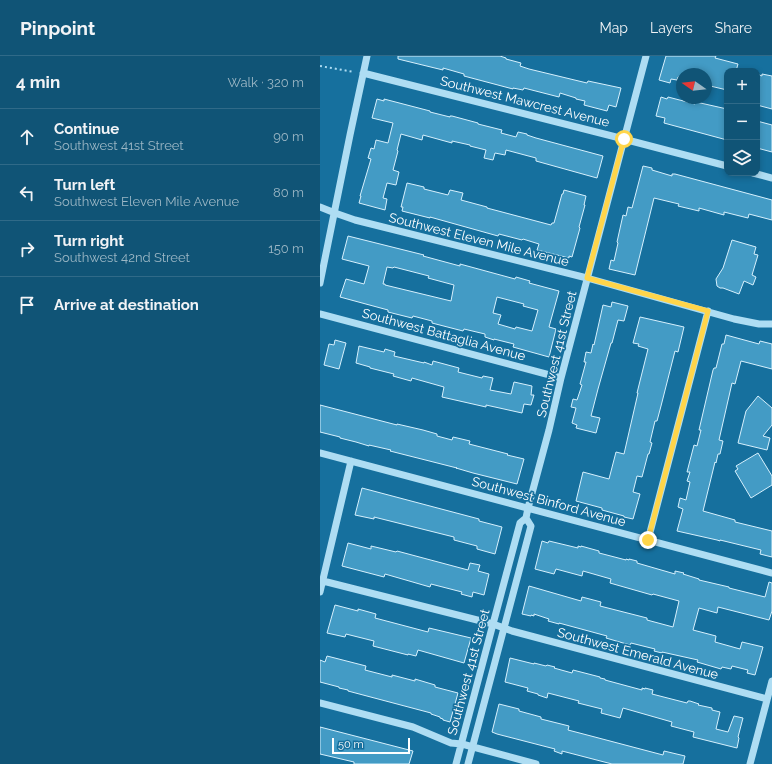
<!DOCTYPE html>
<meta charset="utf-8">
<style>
body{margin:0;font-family:Raleway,sans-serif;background:#1e5e7e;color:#f1f3f6}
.controls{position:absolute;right:12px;top:12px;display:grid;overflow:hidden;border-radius:8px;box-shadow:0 2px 6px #0003}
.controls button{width:36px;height:36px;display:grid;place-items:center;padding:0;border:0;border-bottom:1px solid #306a88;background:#105476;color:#f1f3f6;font:20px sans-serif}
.compass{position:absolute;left:356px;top:12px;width:36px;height:36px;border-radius:50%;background:#105476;box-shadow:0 2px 6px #0003;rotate:284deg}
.scale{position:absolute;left:12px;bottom:10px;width:78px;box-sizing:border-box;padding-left:4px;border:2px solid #fff;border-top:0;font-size:11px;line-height:14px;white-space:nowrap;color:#fff;-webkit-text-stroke:3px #16709e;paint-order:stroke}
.stop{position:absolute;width:12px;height:12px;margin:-9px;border:3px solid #ffd54a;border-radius:50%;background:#fff}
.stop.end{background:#ffd54a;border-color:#fff;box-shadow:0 1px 4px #0008}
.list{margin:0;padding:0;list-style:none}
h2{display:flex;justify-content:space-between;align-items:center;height:52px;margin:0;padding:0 16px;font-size:17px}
h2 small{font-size:13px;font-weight:400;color:#9cb7c5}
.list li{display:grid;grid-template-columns:26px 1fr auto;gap:12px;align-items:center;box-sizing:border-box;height:56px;padding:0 16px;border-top:1px solid #306a88}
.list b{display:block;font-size:15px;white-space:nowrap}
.list p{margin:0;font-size:13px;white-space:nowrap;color:#9cb7c5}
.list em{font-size:13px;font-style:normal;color:#9cb7c5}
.icon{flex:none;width:22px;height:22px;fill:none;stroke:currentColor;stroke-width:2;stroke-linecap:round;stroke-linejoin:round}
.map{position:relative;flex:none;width:452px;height:708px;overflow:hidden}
header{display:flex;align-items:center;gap:24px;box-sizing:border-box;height:56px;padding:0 20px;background:#105476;border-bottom:1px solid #306a88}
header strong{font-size:19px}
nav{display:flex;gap:22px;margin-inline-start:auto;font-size:14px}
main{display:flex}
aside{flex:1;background:#105476}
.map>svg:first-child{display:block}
.building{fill:#439bc5;stroke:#d6f0fd;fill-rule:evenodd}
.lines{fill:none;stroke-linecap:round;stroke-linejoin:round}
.path{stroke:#aeddf3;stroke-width:2;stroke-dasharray:2 3;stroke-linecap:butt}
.minor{stroke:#aeddf3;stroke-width:7}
.route{stroke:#ffd54a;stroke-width:5}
.labels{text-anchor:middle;stroke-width:3.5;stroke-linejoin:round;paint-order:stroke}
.street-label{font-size:13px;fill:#fff;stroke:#16709e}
</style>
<header>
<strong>Pinpoint</strong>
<nav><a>Map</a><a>Layers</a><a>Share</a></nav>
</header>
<main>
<aside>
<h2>4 min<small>Walk · 320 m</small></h2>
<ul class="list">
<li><svg class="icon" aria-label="ahead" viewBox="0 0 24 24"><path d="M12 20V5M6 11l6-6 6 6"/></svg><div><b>Continue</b><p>Southwest 41st Street</p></div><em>90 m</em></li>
<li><svg class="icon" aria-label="left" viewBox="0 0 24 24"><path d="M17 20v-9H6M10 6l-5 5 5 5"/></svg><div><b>Turn left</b><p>Southwest Eleven Mile Avenue</p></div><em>80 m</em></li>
<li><svg class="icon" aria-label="right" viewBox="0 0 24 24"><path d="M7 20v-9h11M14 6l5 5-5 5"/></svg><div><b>Turn right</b><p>Southwest 42nd Street</p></div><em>150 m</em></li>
<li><svg class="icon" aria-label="arrive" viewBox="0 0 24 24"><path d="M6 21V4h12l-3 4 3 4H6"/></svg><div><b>Arrive at destination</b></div></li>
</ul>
</aside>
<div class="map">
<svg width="452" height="708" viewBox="0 0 452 708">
<rect width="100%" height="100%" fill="#16709e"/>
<path class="building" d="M 78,0 L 180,0 L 186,2 L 186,3 L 201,7 L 200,10 L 209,13 L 267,27 L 268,25 L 301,32 L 296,51 L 289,49 L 287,55 L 264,49 L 265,45 L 256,43 L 256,42 L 240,37 L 239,41 L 204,32 L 203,34 L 193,32 L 193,33 L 144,20 L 144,18 L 123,12 L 123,14 L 78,3 Z
M 346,0 L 396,0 L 395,2 L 418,8 L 416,15 L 407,15 L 407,34 L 386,29 L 386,18 L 362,18 L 362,22 L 358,21 L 357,24 L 351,23 L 350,27 L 339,24 Z
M 437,18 L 442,20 L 442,18 L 452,20 L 452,53 L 437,49 Z
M 341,41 L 347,43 L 348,41 L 375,48 L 376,46 L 407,53 L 407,84 L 344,67 L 345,62 L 336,60 Z
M 57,43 L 64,45 L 64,43 L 110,55 L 110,56 L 130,61 L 130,60 L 132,60 L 158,67 L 158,68 L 182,74 L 181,77 L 196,81 L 198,76 L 207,78 L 207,79 L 216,82 L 283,100 L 277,122 L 216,105 L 216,102 L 186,94 L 185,99 L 175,97 L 173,104 L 164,102 L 166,94 L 150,90 L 150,89 L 132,85 L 132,87 L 103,79 L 102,84 L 81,78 L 77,94 L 78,95 L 73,114 L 79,116 L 76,129 L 67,127 L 63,142 L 67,143 L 65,154 L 39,147 L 41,140 L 40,140 L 51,103 L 48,102 L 51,92 L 54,93 L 56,84 L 68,87 L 73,67 L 52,62 Z
M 437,65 L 452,69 L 452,96 L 437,92 Z
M 323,110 L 332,112 L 332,114 L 352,120 L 352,118 L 355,118 L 452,144 L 452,164 L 429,158 L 428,162 L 404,156 L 404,159 L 379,152 L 379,155 L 358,150 L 359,148 L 334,142 L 315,219 L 289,213 L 291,204 L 294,205 L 298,187 L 297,186 L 303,159 L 306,160 L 308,151 L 312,152 Z
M 87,127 L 104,131 L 104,133 L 128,139 L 130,134 L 143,137 L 141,144 L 167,151 L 167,152 L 231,169 L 232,167 L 234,167 L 242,138 L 243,138 L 244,134 L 266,140 L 264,149 L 265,149 L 259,171 L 260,172 L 252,201 L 249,200 L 249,202 L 217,194 L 219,188 L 203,183 L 202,184 L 179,178 L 178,180 L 110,161 L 110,162 L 82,155 L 83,151 L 81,151 Z
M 28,180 L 104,199 L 103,200 L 140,210 L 140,208 L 195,223 L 196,221 L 210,225 L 209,227 L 239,235 L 229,271 L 236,273 L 229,301 L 193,291 L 194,288 L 174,283 L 174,284 L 165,281 L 165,278 L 144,273 L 143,275 L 112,267 L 112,265 L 93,260 L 92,262 L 68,256 L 68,254 L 20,241 L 26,223 L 44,228 L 49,210 L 22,203 ZM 67,211 L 73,212 L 74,211 L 109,220 L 108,222 L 134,229 L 131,245 L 65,229 L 65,228 L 63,228 ZM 177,241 L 204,248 L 203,250 L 218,254 L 212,275 L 196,271 L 195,273 L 178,268 L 181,259 L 173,257 Z
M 412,184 L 436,191 L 434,198 L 438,199 L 432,219 L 436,221 L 433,229 L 424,225 L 419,238 L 403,232 L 400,232 L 397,230 L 396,223 L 403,212 Z
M 292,246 L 308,250 L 304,265 L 298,264 L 292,287 L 291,287 L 278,333 L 271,360 L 280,362 L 276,377 L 256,372 L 257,369 L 252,367 L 256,352 L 251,351 L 253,343 L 257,344 L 262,329 L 260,328 L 266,306 L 264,306 L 266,296 L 271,297 L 273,288 L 274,289 L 283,249 L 291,251 Z
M 320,261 L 364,271 L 358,296 L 355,295 L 341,350 L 337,365 L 335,365 L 330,386 L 332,387 L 329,398 L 328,398 L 322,421 L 317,420 L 313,436 L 320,438 L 313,463 L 304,461 L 304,460 L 282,454 L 282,452 L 256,445 L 263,416 L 289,423 L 296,396 L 304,398 L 318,337 L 317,337 L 328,293 L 318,290 L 319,288 L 313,287 Z
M 406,279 L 439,288 L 440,285 L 452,288 L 452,313 L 421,305 L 415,328 L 412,327 L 399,384 L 403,385 L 400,398 L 398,398 L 396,407 L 395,406 L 383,455 L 415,464 L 415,466 L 452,475 L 452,501 L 440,498 L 441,494 L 400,484 L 400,485 L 397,484 L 357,475 L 363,453 L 358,451 L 360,442 L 366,444 L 370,426 L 367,425 L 370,416 L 367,416 L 374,389 L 377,390 L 381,374 L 379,374 L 393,314 L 394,312 L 396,312 L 402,288 L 404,288 Z
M 15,284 L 26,287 L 19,313 L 4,309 L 9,288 L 14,289 Z
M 39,290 L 64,296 L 65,293 L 75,296 L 74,300 L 104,307 L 104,306 L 112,309 L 113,305 L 139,312 L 138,316 L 162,322 L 163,320 L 173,322 L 170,334 L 191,338 L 194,326 L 212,330 L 211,339 L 214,339 L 211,349 L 204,348 L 202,357 L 166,349 L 166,351 L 122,341 L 124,331 L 92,322 L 91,325 L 73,320 L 74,318 L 50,312 L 50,311 L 36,307 Z
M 438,340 L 452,352 L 452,369 L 443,380 L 450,382 L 447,394 L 418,387 L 426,355 Z
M 0,349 L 77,369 L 77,368 L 103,374 L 117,378 L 117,380 L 132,384 L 133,381 L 150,385 L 149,388 L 188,398 L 187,399 L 204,403 L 197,428 L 153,417 L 136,412 L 137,412 L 70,395 L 71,394 L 49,389 L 49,390 L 36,386 L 20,382 L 20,381 L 0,376 Z
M 438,397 L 452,420 L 452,429 L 431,442 L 415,415 L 418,413 L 416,410 Z
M 42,432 L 159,463 L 159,465 L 182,471 L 175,498 L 157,493 L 157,490 L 134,484 L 134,481 L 54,461 L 54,463 L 35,459 Z
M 222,485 L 228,487 L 229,485 L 258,492 L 258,490 L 261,491 L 261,490 L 279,495 L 279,497 L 283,498 L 306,504 L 306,503 L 309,504 L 309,503 L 317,505 L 317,507 L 355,518 L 355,515 L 364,517 L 363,518 L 379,523 L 379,524 L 409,531 L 409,532 L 445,541 L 449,526 L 452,527 L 452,555 L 449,564 L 398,551 L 397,557 L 379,552 L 373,574 L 396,580 L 395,586 L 420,593 L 422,586 L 443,591 L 435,619 L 427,617 L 428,614 L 412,610 L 411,613 L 402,611 L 401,613 L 377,606 L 378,604 L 342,596 L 342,597 L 334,595 L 335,593 L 311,587 L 310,589 L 286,582 L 287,580 L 239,567 L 239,568 L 228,565 L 229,563 L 214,558 L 214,560 L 211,559 L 211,560 L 202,558 L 209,530 L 261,545 L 262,541 L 281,546 L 280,550 L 327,562 L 327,564 L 353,571 L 359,545 L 333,538 L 332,539 L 290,527 L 291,523 L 263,515 L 262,520 L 236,513 L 234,518 L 215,513 Z
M 28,487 L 51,493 L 51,490 L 76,496 L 77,495 L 148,514 L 150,507 L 160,509 L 158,515 L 169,518 L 164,539 L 153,536 L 152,541 L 141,538 L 142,536 L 111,528 L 110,531 L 65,518 L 64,521 L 22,510 Z
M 15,549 L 38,555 L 38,553 L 56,558 L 55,562 L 108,576 L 109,572 L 151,582 L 144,607 L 98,594 L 96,600 L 88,598 L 88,599 L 53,590 L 54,585 L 26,578 L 25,581 L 7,577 Z
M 7,600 L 46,610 L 45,614 L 72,621 L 72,619 L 95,625 L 95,623 L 115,629 L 115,631 L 138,637 L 130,666 L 123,664 L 123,663 L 120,662 L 120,661 L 111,658 L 111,657 L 28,635 L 28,634 L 19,632 L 19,631 L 0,626 L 0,604 L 5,606 Z
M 190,602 L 214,608 L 214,607 L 226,610 L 227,609 L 235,611 L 234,612 L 252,617 L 253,614 L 280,621 L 280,622 L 285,623 L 285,624 L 322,634 L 322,632 L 325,633 L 325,632 L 333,634 L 332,638 L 367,647 L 368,645 L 370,645 L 379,648 L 378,649 L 392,652 L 392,654 L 400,656 L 396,673 L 408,676 L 414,660 L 423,662 L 418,681 L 419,682 L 417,692 L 373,681 L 374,676 L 351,670 L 352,666 L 303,652 L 300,662 L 281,657 L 282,653 L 258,647 L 259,645 L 228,637 L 227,642 L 218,639 L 218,638 L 207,635 L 208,632 L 185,626 Z
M 179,648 L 199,653 L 199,655 L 221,661 L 221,663 L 249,670 L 248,674 L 271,680 L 343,699 L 344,695 L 365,700 L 363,708 L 292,708 L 242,695 L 242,698 L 234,695 L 235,693 L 177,678 L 172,676 Z
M 0,671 L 93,695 L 89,708 L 34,708 L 34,706 L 0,698 Z"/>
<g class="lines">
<path class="path" d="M 0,10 L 34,16"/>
<path class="minor" d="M 43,17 L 292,80 L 407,110
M 433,117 L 452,122
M 0,151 L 15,157 L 35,164 L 267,222 L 414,263 L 439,268 L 452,268
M 0,227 L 30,79 L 47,0
M 0,258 L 241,322
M 0,397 L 452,517
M 328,484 L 388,255
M 3,525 L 173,568 L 192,575 L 447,643
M 0,536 L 31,405
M 0,647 L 93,671 L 131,687 L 142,688 L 216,708
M 136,708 L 173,568 L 200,467 L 206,462 L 208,452 L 229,374 L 241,322 L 326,0
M 148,708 L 211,470 L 206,462
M 430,708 L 452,625"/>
</g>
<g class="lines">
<path class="route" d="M 304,83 L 267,222 L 388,255 L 328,484"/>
</g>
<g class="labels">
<g class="street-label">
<text transform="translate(205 45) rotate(14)" y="5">Southwest Mawcrest Avenue</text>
<text transform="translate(159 183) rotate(14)" y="5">Southwest Eleven Mile Avenue</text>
<text transform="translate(124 278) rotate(15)" y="5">Southwest Battaglia Avenue</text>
<text transform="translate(236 298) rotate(-76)" y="5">Southwest 41st Street</text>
<text transform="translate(229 445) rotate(15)" y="5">Southwest Binford Avenue</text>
<text transform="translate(318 597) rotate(15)" y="5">Southwest Emerald Avenue</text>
<text transform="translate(148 616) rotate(-75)" y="5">Southwest 41st Street</text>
</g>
</g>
</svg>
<div class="controls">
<button>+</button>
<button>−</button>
<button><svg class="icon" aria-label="layers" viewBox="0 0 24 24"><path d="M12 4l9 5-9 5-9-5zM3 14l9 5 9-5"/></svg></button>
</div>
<svg class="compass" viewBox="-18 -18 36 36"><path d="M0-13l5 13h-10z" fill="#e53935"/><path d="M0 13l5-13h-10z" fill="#9cb7c5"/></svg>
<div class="scale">50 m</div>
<div class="stop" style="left:304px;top:83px"></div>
<div class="stop end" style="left:328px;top:484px"></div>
</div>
</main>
